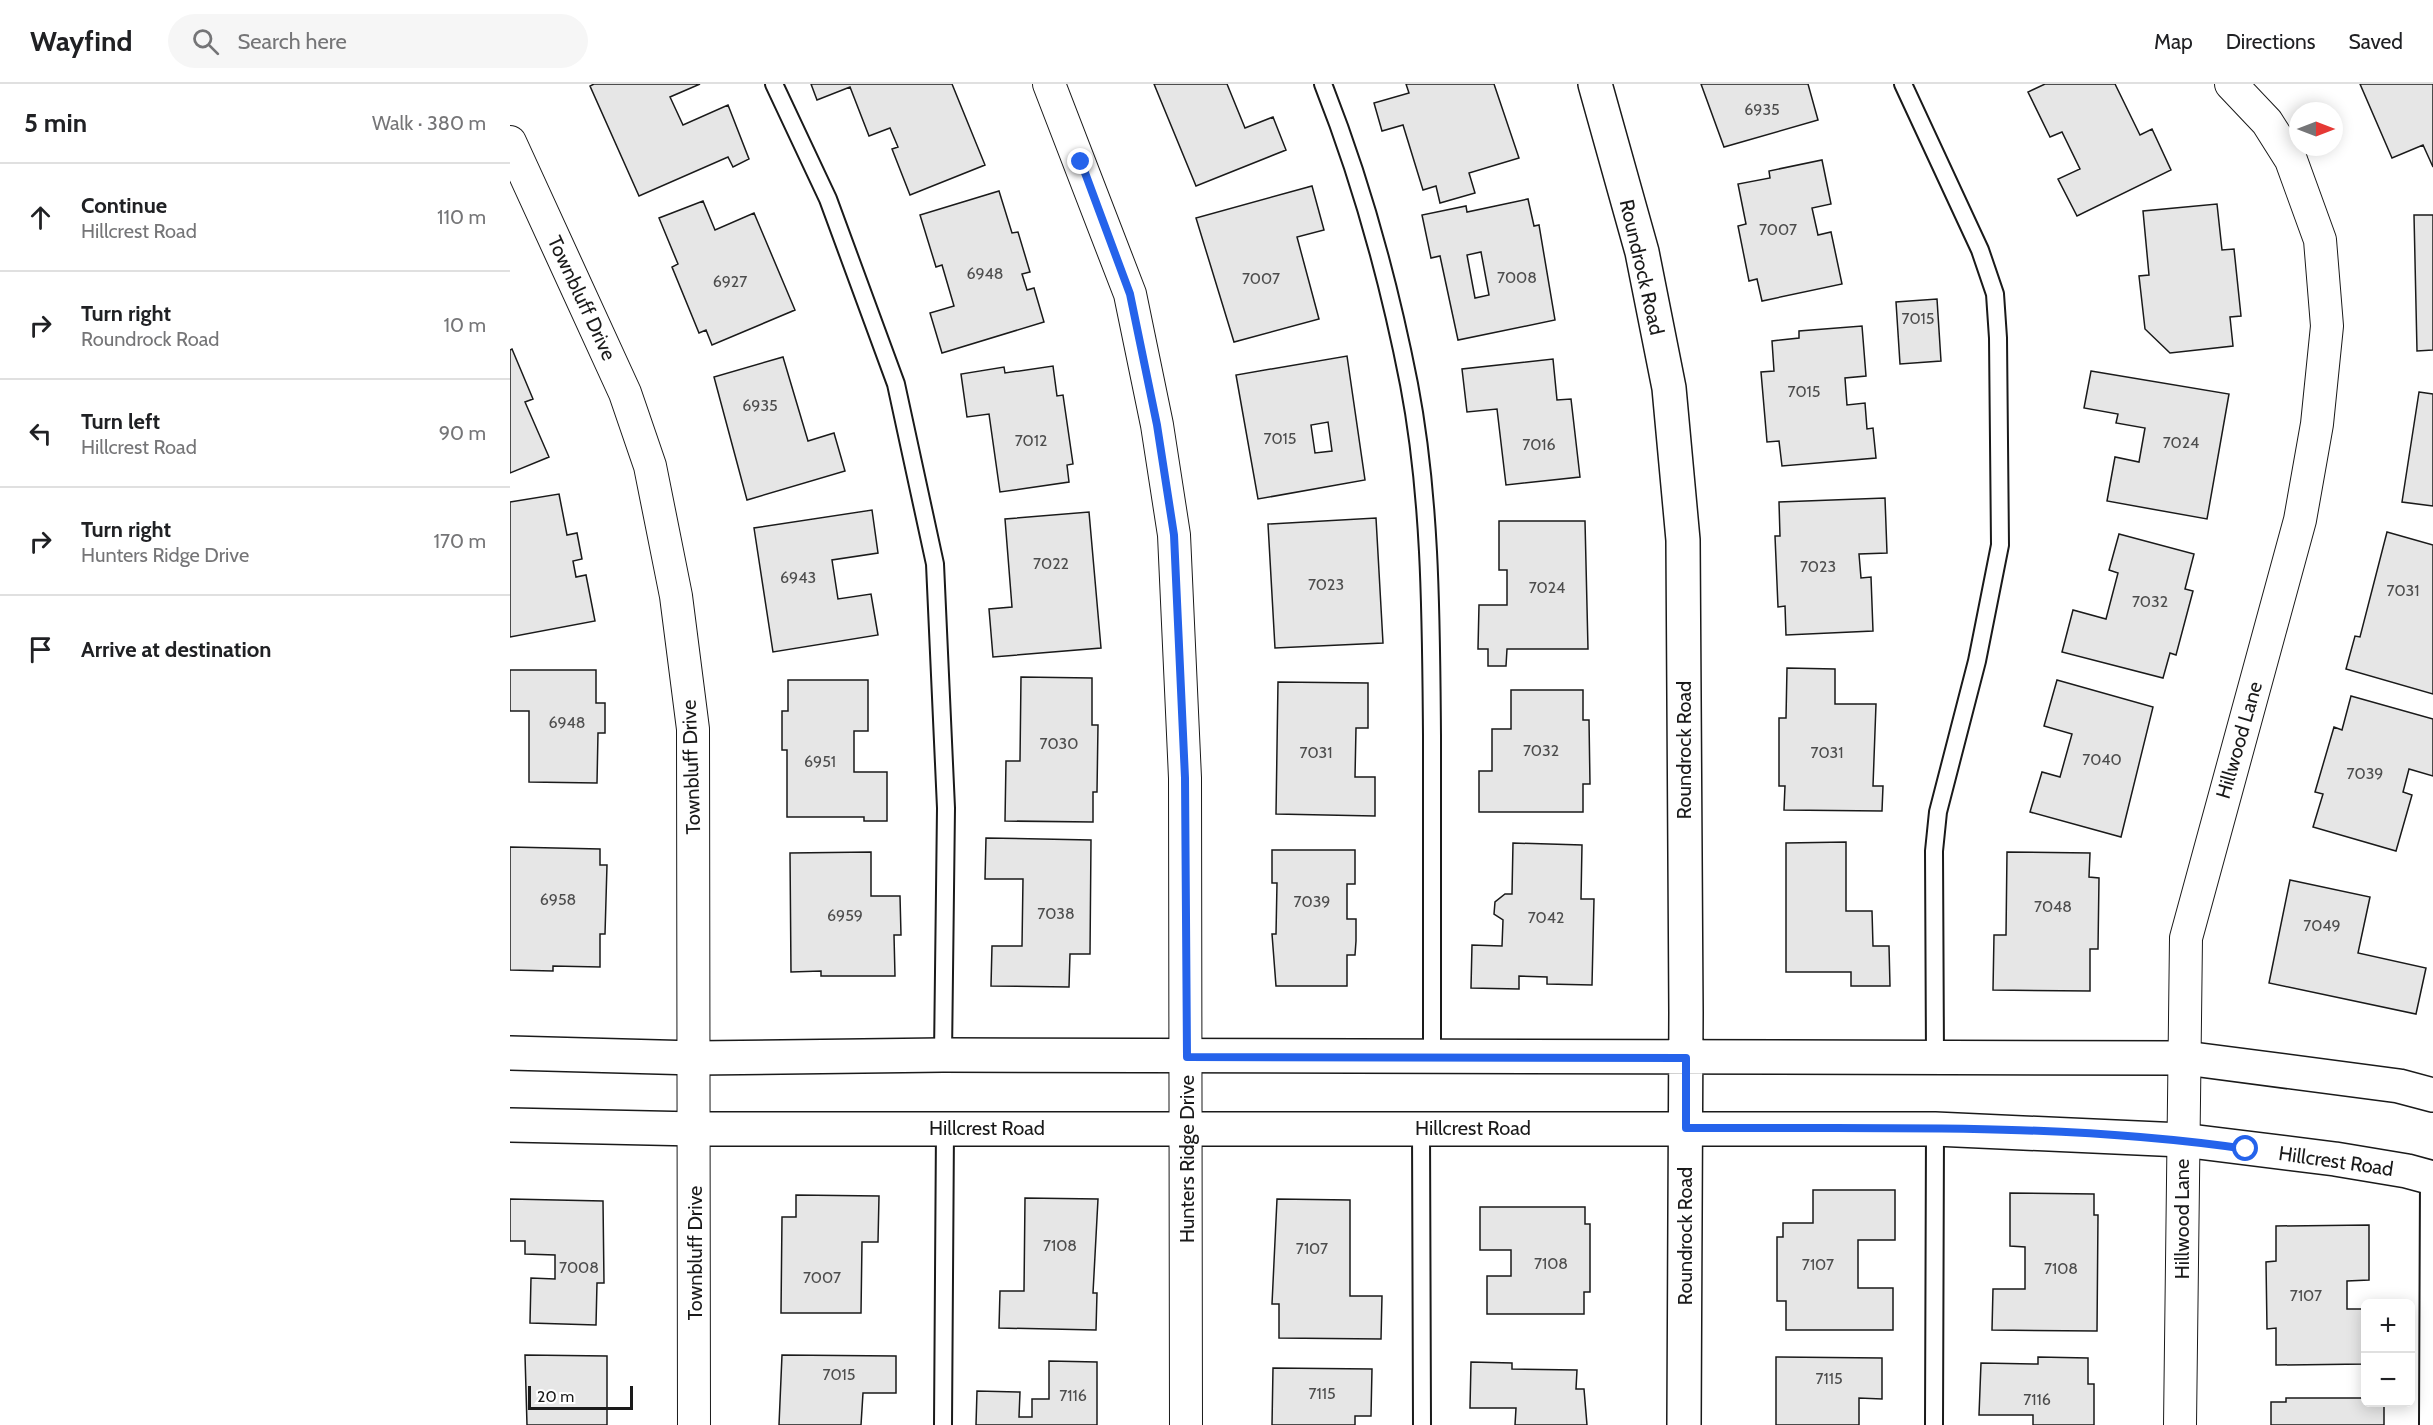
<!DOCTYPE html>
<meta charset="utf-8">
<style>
body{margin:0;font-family:Cabin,sans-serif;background:#f6f6f6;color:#202124}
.controls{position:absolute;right:18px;bottom:18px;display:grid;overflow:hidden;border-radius:9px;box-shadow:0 3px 15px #0003}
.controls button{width:54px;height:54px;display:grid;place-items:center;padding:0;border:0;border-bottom:2px solid #e0e0e0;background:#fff;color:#202124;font:30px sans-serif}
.compass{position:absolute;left:1779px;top:18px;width:54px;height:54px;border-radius:50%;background:#fff;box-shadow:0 3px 15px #0003;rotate:90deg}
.scale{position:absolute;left:18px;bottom:15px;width:105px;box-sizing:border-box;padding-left:6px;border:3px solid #1a1a1a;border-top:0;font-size:16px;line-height:21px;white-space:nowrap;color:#1a1a1a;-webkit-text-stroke:4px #fff;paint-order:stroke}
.stop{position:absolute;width:18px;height:18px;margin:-14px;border:4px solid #2563eb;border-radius:50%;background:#fff}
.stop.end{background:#2563eb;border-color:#fff;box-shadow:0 2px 6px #0008}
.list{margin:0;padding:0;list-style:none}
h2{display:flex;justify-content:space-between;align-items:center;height:78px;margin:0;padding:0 24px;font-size:26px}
h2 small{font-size:20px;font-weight:400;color:#757577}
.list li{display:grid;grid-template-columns:39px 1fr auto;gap:18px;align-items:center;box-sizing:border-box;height:108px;padding:0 24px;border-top:2px solid #e0e0e0}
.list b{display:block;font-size:22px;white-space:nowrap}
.list p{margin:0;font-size:20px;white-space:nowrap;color:#757577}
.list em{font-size:20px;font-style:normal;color:#757577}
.icon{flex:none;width:33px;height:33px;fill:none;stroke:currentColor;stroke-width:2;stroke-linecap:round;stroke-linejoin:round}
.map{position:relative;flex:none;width:1923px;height:1341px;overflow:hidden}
header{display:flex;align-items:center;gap:36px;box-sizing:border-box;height:84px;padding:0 30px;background:#fff;border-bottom:2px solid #e0e0e0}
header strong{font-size:28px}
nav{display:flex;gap:33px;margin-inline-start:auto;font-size:21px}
.search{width:420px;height:54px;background:#f6f6f6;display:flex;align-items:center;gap:15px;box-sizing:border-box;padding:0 21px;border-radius:33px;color:#757577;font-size:22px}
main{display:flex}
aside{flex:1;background:#fff}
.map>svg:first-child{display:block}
.building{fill:#e6e6e6;stroke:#1a1a1a;stroke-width:1.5;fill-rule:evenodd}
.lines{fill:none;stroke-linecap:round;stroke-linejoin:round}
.lane-casing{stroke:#1a1a1a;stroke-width:20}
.street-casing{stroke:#1a1a1a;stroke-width:34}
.secondary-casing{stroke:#1a1a1a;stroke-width:36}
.lane{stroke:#fff;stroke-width:16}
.street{stroke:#fff;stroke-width:32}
.secondary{stroke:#fff;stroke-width:33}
.route{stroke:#2563eb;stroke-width:8}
.labels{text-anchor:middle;stroke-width:4.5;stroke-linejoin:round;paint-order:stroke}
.number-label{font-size:16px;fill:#4d4d4d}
.street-label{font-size:20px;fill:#1a1a1a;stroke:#fff}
</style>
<header>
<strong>Wayfind</strong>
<div class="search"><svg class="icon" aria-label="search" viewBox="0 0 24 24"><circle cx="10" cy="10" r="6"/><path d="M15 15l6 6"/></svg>Search here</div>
<nav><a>Map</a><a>Directions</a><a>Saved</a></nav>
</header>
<main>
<aside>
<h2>5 min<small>Walk · 380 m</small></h2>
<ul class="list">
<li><svg class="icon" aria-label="ahead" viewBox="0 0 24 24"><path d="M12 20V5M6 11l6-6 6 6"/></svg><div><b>Continue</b><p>Hillcrest Road</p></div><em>110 m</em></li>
<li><svg class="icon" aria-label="right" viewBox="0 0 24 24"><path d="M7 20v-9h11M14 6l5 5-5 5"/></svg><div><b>Turn right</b><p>Roundrock Road</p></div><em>10 m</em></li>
<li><svg class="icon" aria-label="left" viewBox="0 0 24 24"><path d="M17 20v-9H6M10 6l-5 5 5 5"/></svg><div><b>Turn left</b><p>Hillcrest Road</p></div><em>90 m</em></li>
<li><svg class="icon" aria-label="right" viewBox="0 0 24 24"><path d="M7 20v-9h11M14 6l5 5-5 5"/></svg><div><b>Turn right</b><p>Hunters Ridge Drive</p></div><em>170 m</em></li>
<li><svg class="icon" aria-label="arrive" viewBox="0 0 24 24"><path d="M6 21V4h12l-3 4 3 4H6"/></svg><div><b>Arrive at destination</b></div></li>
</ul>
</aside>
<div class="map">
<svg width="1923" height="1341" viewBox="0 0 1923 1341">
<rect width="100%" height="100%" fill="#fff"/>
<path class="building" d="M 84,0 L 190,0 L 160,13 L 173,41 L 218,21 L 239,75 L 223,83 L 218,73 L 129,112 L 80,2 Z
M 301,0 L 442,0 L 475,81 L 400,111 L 382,65 L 388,63 L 380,44 L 359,52 L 340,3 L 307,16 Z
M 644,0 L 717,0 L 735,44 L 763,33 L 776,66 L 686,102 Z
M 896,0 L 984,0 L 1009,74 L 959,89 L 965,109 L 930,119 L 926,102 L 913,106 L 893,41 L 872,47 L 864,19 L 899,9 Z
M 1191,0 L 1298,0 L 1308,36 L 1214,63 Z
M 1535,0 L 1605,0 L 1630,51 L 1642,45 L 1661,86 L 1567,132 L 1548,95 L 1570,85 L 1552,48 L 1540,53 L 1518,8 Z
M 1850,0 L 1923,0 L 1923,83 L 1913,61 L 1882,74 Z
M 1312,76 L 1321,120 L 1302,124 L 1308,151 L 1321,148 L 1332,200 L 1252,217 L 1247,195 L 1239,197 L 1228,142 L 1236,140 L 1228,100 L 1260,94 L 1259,87 Z
M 802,102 L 814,146 L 787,153 L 809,235 L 724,258 L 686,134 Z
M 489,107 L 502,149 L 508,148 L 520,188 L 512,190 L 517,206 L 524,204 L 534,238 L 432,269 L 420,229 L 444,222 L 432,181 L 426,183 L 410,131 Z
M 1018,115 L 1024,142 L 1029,141 L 1045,236 L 948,256 L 930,172 L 921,174 L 912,131 L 956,122 L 957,128 ZM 971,168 L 979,211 L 965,214 L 957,171 Z
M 193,117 L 205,146 L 244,129 L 285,226 L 202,261 L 196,246 L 189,249 L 162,183 L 168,180 L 149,134 Z
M 1707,120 L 1712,166 L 1724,165 L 1731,232 L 1720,233 L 1723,262 L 1660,269 L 1635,245 L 1629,192 L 1639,191 L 1633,127 Z
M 1904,131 L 1923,131 L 1923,266 L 1907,267 Z
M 1427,215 L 1431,277 L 1390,280 L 1386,218 Z
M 1352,242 L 1356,292 L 1335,294 L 1337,321 L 1355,319 L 1357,345 L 1363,344 L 1366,374 L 1272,382 L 1269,357 L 1257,358 L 1251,288 L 1264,287 L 1262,257 L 1289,254 L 1289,247 Z
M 2,265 L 23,315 L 15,318 L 39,373 L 0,389 L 0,266 Z
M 837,272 L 855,396 L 748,415 L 726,291 ZM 818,338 L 822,367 L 805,369 L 801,341 Z
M 273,273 L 298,357 L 324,349 L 335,387 L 237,416 L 204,293 Z
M 1043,275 L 1047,316 L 1061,315 L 1070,393 L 996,401 L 987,325 L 957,328 L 952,285 Z
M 543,282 L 547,312 L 553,311 L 563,380 L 557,381 L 559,398 L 490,408 L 479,330 L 457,333 L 451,290 L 494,283 L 495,289 Z
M 1581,287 L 1719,310 L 1697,435 L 1597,417 L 1605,373 L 1629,378 L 1635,344 L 1606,339 L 1608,330 L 1574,324 Z
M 1909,308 L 1923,310 L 1923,422 L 1892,418 Z
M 49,410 L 57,451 L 67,449 L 72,475 L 63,477 L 66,493 L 76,491 L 85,537 L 0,553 L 0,418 Z
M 1375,414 L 1377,469 L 1349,470 L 1351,494 L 1361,493 L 1363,547 L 1276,551 L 1275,522 L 1268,523 L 1265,452 L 1270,452 L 1269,418 Z
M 362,426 L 368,469 L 322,476 L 328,515 L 361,510 L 368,551 L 263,568 L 244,444 Z
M 579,428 L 591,564 L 483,573 L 479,525 L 502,523 L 495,435 Z
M 866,434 L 873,559 L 765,564 L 758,440 Z
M 989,437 L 1075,437 L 1078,565 L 997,565 L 996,582 L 978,582 L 978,565 L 968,565 L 969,521 L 997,521 L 997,486 L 989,486 Z
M 1877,448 L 1923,461 L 1923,610 L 1836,585 L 1845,552 L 1850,553 Z
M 1609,450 L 1684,470 L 1675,505 L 1683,507 L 1666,571 L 1660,569 L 1653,594 L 1552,568 L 1563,526 L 1596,535 L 1608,489 L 1599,486 Z
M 1277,584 L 1325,585 L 1325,620 L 1366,620 L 1363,702 L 1373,702 L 1372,727 L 1274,726 L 1275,702 L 1269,702 L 1269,634 L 1276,634 Z
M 0,586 L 86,586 L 86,619 L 95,619 L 95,649 L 88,649 L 87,699 L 19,698 L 19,627 L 0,627 Z
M 511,593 L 582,594 L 582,641 L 588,641 L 587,708 L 583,708 L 583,738 L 495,737 L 496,677 L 510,677 Z
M 278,596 L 358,596 L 358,647 L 344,647 L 344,688 L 377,688 L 377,737 L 354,737 L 354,733 L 277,733 L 277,666 L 272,666 L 272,627 L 278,627 Z
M 1547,596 L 1643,623 L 1611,753 L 1520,728 L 1532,688 L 1550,693 L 1562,650 L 1534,642 Z
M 768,598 L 858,599 L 858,644 L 846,644 L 845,693 L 865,693 L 865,732 L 766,730 Z
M 1001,606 L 1073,606 L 1073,636 L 1079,636 L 1080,700 L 1073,700 L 1073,728 L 969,728 L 969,687 L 982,687 L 982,645 L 1001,645 Z
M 1841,612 L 1923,635 L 1923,692 L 1899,685 L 1893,708 L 1902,711 L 1886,767 L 1803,743 L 1813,710 L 1805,708 L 1824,643 L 1832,646 Z
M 476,754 L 581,756 L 580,870 L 560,870 L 559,903 L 481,902 L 482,862 L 512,862 L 513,795 L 475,795 Z
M 1336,758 L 1336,827 L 1362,827 L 1363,862 L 1379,862 L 1380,902 L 1341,902 L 1341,888 L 1276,888 L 1276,759 Z
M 1003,759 L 1072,761 L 1071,815 L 1084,815 L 1082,901 L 1037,900 L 1037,893 L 1009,892 L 1009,905 L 961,904 L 962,861 L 992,862 L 993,836 L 984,830 L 985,818 L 995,810 L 1002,810 Z
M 0,763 L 90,765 L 90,781 L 97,781 L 95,850 L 90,850 L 90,883 L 43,882 L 43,887 L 0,886 Z
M 762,766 L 845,766 L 845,800 L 837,800 L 837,835 L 846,835 L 846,857 L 845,871 L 837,871 L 837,902 L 766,902 L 762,850 L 766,850 L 767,799 L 762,799 Z
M 361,768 L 361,812 L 390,812 L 391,851 L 384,851 L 385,892 L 311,892 L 311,887 L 281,888 L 280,769 Z
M 1497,768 L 1580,769 L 1579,793 L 1589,794 L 1588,865 L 1580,865 L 1580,907 L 1483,906 L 1484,851 L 1496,851 Z
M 1780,796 L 1860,813 L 1848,869 L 1916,884 L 1906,930 L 1759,899 Z
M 1303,1106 L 1385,1106 L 1385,1156 L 1348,1156 L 1348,1204 L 1383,1204 L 1383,1246 L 1276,1246 L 1276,1217 L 1267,1217 L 1267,1153 L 1273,1153 L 1273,1139 L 1303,1139 Z
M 1500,1109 L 1584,1110 L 1584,1131 L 1588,1131 L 1587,1247 L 1482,1246 L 1483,1205 L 1515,1205 L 1515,1163 L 1500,1162 Z
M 286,1111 L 369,1112 L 368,1158 L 352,1158 L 351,1229 L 271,1229 L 272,1133 L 286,1133 Z
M 515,1114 L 588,1115 L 583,1209 L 587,1209 L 586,1246 L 489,1244 L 490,1207 L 514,1207 Z
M 0,1115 L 93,1117 L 94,1199 L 87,1199 L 86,1241 L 20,1239 L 21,1194 L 45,1195 L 45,1171 L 15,1170 L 15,1157 L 0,1157 Z
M 767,1115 L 840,1116 L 840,1212 L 872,1212 L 871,1255 L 769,1254 L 769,1220 L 762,1220 Z
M 970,1123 L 1075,1123 L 1075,1140 L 1080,1140 L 1080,1208 L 1074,1208 L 1074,1230 L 977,1230 L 977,1192 L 1001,1192 L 1001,1166 L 970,1166 Z
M 1859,1141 L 1859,1196 L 1837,1197 L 1837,1225 L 1856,1225 L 1856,1280 L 1766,1281 L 1766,1244 L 1757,1245 L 1756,1178 L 1766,1177 L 1766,1142 Z
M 15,1271 L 97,1272 L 97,1341 L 17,1341 Z
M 272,1271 L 386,1272 L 386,1309 L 353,1309 L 351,1341 L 269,1341 Z
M 1266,1273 L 1372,1274 L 1372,1315 L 1349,1314 L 1349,1341 L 1266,1341 Z
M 1528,1273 L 1578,1274 L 1578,1300 L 1584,1300 L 1584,1341 L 1523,1341 L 1523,1331 L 1469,1331 L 1471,1279 L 1528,1280 Z
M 539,1277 L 587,1278 L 587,1341 L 466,1341 L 467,1307 L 510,1308 L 509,1333 L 522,1333 L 522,1315 L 539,1315 Z
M 961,1278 L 1002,1279 L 1002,1285 L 1067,1286 L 1066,1305 L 1074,1305 L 1077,1341 L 1005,1341 L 1006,1324 L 960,1324 Z
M 763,1284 L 862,1285 L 861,1332 L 845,1332 L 845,1341 L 762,1341 Z
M 1776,1314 L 1856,1314 L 1856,1318 L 1874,1318 L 1874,1341 L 1761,1341 L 1761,1318 L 1776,1318 Z"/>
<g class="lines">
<g class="lane-casing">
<path id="lane" d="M 264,0 L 318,115 L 386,300 L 425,480 L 436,724 L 433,971
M 813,0 C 851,96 879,198 899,300 C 921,415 921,535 922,651 C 922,759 922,866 922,974
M 1393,0 L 1470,166 L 1485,210 L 1488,254 L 1490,461 L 1467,577 L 1428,728 L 1424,767 L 1425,974
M 911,1044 L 912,1341
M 433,1341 L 435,1044
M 1424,1341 L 1425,1045
M 1918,1341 L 1919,1093"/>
</g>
<g class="street-casing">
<path id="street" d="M 539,0 L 620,210 L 647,341 L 664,451 L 675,694 L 676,1341
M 0,58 L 115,309 L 140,382 L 166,512 L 183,645 L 184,1341
M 1670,1341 L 1676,854 L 1790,436 L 1807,340 L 1817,242 L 1810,156 L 1781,76 L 1757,38 L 1721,0"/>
</g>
<g class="secondary-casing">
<path id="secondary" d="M 1085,0 L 1132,168 L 1159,304 L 1173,456 L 1176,928 L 1174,1341
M 0,969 L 186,974 L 433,971 L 1675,974 L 1889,1002 L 1923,1011
M 0,1041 L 186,1045 L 1425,1045 L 1672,1056 L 1825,1075 L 1897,1087 L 1923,1094"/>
</g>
<use href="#lane" class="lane"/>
<use href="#street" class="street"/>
<use href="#secondary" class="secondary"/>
</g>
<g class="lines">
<path class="route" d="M 571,78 L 620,210 L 647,341 L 664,451 L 675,694 L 677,973 L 1176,974 L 1176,1044 C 1362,1045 1552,1038 1736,1065"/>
</g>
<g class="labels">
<g class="number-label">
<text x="1252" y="31">6935</text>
<text x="1268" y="151">7007</text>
<text x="475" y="195">6948</text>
<text x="1007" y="199">7008</text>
<text x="751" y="200">7007</text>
<text x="220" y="203">6927</text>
<text x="1408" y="240">7015</text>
<text x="1294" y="313">7015</text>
<text x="250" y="327">6935</text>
<text x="770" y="360">7015</text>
<text x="521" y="362">7012</text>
<text x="1671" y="364">7024</text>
<text x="1029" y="366">7016</text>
<text x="541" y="485">7022</text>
<text x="1308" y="488">7023</text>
<text x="288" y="499">6943</text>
<text x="816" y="506">7023</text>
<text x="1037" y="509">7024</text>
<text x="1893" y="512">7031</text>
<text x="1640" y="523">7032</text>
<text x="57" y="644">6948</text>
<text x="549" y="665">7030</text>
<text x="1031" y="672">7032</text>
<text x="806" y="674">7031</text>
<text x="1317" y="674">7031</text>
<text x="1592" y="681">7040</text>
<text x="310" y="683">6951</text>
<text x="1855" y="695">7039</text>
<text x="48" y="821">6958</text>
<text x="802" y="823">7039</text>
<text x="1543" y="828">7048</text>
<text x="546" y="835">7038</text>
<text x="335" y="837">6959</text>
<text x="1036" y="839">7042</text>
<text x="1812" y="847">7049</text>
<text x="550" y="1167">7108</text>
<text x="802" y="1170">7107</text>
<text x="1041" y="1185">7108</text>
<text x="1308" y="1186">7107</text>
<text x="69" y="1189">7008</text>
<text x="1551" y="1190">7108</text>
<text x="312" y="1199">7007</text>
<text x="1796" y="1217">7107</text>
<text x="329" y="1296">7015</text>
<text x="1319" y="1300">7115</text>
<text x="812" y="1315">7115</text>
<text x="563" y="1317">7116</text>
<text x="1527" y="1321">7116</text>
</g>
<g class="street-label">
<text transform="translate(1132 183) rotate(77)" y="7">Roundrock Road</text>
<text transform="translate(72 214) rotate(65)" y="7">Townbluff Drive</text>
<text transform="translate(1729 656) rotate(-74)" y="7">Hillwood Lane</text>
<text transform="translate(1174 666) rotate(-90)" y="7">Roundrock Road</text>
<text transform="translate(181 683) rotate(-92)" y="7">Townbluff Drive</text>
<text x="477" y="1051">Hillcrest Road</text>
<text x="963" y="1051">Hillcrest Road</text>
<text transform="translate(677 1075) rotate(-90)" y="7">Hunters Ridge Drive</text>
<text transform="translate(1826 1077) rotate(8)" y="7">Hillcrest Road</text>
<text transform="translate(1672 1135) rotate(-90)" y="7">Hillwood Lane</text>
<text transform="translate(1175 1152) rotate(-90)" y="7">Roundrock Road</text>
<text transform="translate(185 1169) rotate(-90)" y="7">Townbluff Drive</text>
</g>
</g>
</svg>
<div class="controls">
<button>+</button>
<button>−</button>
</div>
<svg class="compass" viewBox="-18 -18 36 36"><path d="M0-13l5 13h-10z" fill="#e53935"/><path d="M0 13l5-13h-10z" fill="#757577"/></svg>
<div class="scale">20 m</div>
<div class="stop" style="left:1736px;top:1065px"></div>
<div class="stop end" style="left:571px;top:78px"></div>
</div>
</main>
